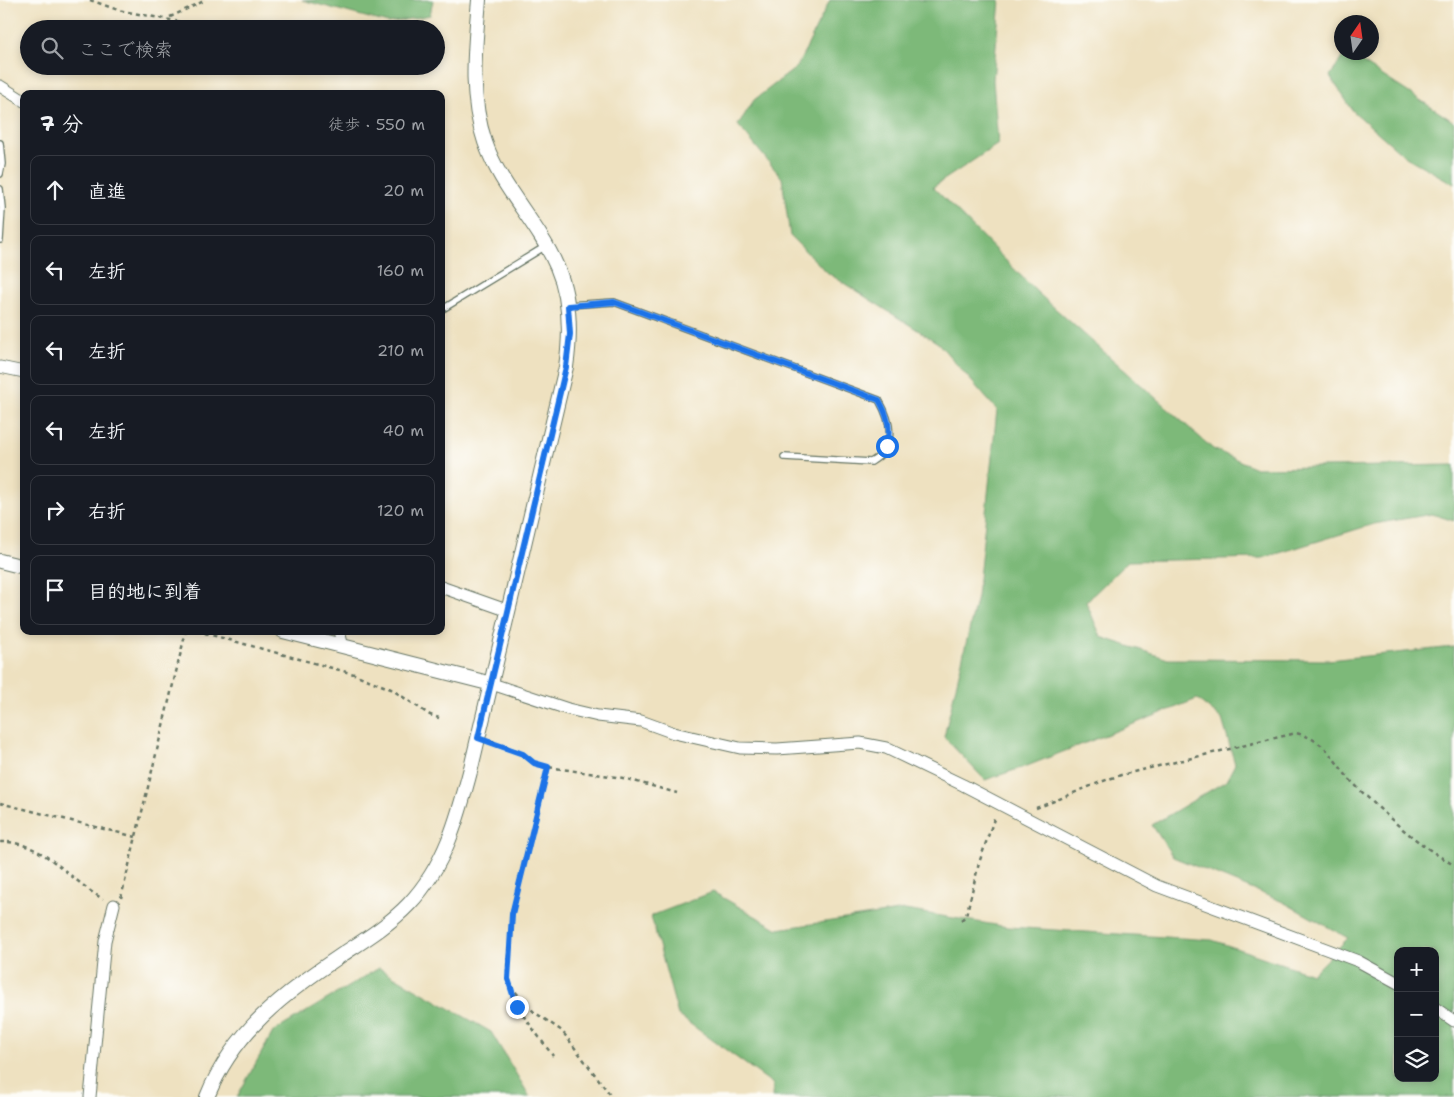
<!DOCTYPE html>
<html lang="ja">
<meta charset="utf-8">
<style>
body{margin:0;font-family:"Shantell Sans","Klee One",sans-serif;background:#20242c;color:#f1f3f6}
.controls{position:absolute;right:15px;bottom:15px;display:grid;overflow:hidden;border-radius:10px;box-shadow:0 2px 8px #0003}
.controls button{width:45px;height:45px;display:grid;place-items:center;padding:0;border:0;border-bottom:1px solid #363941;background:#171b24;color:#f1f3f6;font:25px sans-serif}
.compass{position:absolute;left:1334px;top:15px;width:45px;height:45px;border-radius:50%;background:#171b24;box-shadow:0 2px 8px #0003;rotate:13deg}
.stop{position:absolute;width:15px;height:15px;margin:-11px;border:4px solid #1a73e8;border-radius:50%;background:#fff}
.stop.end{background:#1a73e8;border-color:#fff;box-shadow:0 1px 5px #0008}
.list{margin:0;padding:0;list-style:none}
h2{display:flex;justify-content:space-between;align-items:center;height:65px;margin:0;padding:0 20px;font-size:21px}
h2 small{font-size:16px;font-weight:400;color:#9ea1a6}
.list li{display:grid;grid-template-columns:32px 1fr auto;gap:15px;align-items:center;box-sizing:border-box;height:70px;margin:0 10px 10px;padding:0 10px;border:1px solid #363941;border-radius:10px}
.list b{display:block;font-size:19px;white-space:nowrap}
.list em{font-size:16px;font-style:normal;color:#9ea1a6}
.icon{flex:none;width:28px;height:28px;fill:none;stroke:currentColor;stroke-width:2;stroke-linecap:round;stroke-linejoin:round}
.map{position:relative;flex:none;width:1454px;height:1097px;overflow:hidden}
.search{position:absolute;background:#171b24;box-shadow:0 2px 8px #0003;left:20px;top:20px;width:425px;height:55px;display:flex;align-items:center;gap:12px;box-sizing:border-box;padding:0 18px;border-radius:28px;color:#9ea1a6;font-size:19px}
.panel{position:absolute;background:#171b24;box-shadow:0 2px 8px #0003;left:20px;top:90px;width:425px;height:545px;border-radius:10px}
.map>svg:first-child{display:block}
.forest{fill:#7db979;stroke:#4e7b56;fill-rule:evenodd}
.lines{fill:none;stroke-linecap:round;stroke-linejoin:round}
.service-casing{stroke:#677665;stroke-width:8}
.minor-casing{stroke:#677665;stroke-width:13}
.tertiary-casing{stroke:#677665;stroke-width:16}
.path{stroke:#677665;stroke-width:2.5;stroke-dasharray:4 4;stroke-linecap:butt}
.service{stroke:#fff;stroke-width:5.5}
.minor{stroke:#fff;stroke-width:11}
.tertiary{stroke:#fff;stroke-width:14}
.route{stroke:#1a73e8;stroke-width:6}
</style>
<div class="map">
<svg width="1454" height="1097" viewBox="0 0 1454 1097">
<rect width="100%" height="100%" fill="#fdfcf7"/>
<filter id="ink" filterUnits="userSpaceOnUse"><feTurbulence type="fractalNoise" baseFrequency=".02" numOctaves="2"/><feDisplacementMap in="SourceGraphic" scale="10" xChannelSelector="R" yChannelSelector="G"/><feConvolveMatrix kernelMatrix="1 2 1 2 8 2 1 2 1" color-interpolation-filters="sRGB"/></filter>
<filter id="wash" filterUnits="userSpaceOnUse"><feTurbulence type="fractalNoise" baseFrequency=".0096" numOctaves="4" result="noise"/><feDisplacementMap in="SourceGraphic" scale="20" xChannelSelector="R" yChannelSelector="G"/><feGaussianBlur stdDeviation="1.12" result="paint"/><feColorMatrix in="noise" values="0 0 0 0 0 0 0 0 0 0 0 0 0 0 0 0 0 1.4 0 .05"/><feComposite in="paint" operator="in"/></filter>
<g filter="url(#wash)">
<rect width="100%" height="100%" fill="#eee1c0"/>
<path class="forest" d="M 302,0 L 433,0 L 430,15 L 388,23 Z
M 830,0 L 1000,0 L 993,80 L 998,144 L 933,187 L 1039,294 L 1213,449 L 1256,468 L 1454,465 L 1454,521 L 1432,514 L 1374,524 L 1263,558 L 1128,561 L 1086,602 L 1101,637 L 1168,659 L 1328,660 L 1454,647 L 1454,1097 L 772,1097 L 773,1084 L 678,1015 L 651,916 L 713,892 L 778,929 L 905,910 L 1008,927 L 1212,940 L 1312,974 L 1348,938 L 1283,902 L 1173,857 L 1152,825 L 1226,781 L 1235,764 L 1222,719 L 1197,699 L 1027,766 L 985,780 L 944,737 L 977,597 L 997,410 L 938,343 L 828,273 L 790,236 L 782,178 L 738,125 L 754,100 L 797,67 ZM 1398,951 L 1435,951 L 1435,1078 L 1398,1078 Z
M 1346,52 L 1454,122 L 1454,184 L 1406,157 L 1353,111 L 1330,76 Z
M 379,968 L 491,1032 L 530,1097 L 237,1097 L 273,1032 Z"/>
</g>
<g filter="url(#ink)">
<g class="lines">
<g class="service-casing">
<path id="service" d="M 0,143 L 2,164 L 0,174
M 0,189 L 2,208 L 0,240
M 568,305 L 614,302 L 879,400 C 892,423 897,447 871,462 L 784,457
M 441,310 L 546,246"/>
</g>
<g class="minor-casing">
<path id="minor" d="M 0,86 L 24,101
M 0,367 L 24,372
M 441,587 L 509,611
M 339,631 L 343,647
M 492,684 L 568,709 L 598,716 L 641,721 L 674,733 L 740,748 L 777,749 L 860,743 L 886,748 L 963,785 L 1157,886 L 1358,961 L 1398,983
M 1435,1008 L 1454,1021
M 90,1097 L 105,941 L 114,905"/>
</g>
<g class="tertiary-casing">
<path id="tertiary" d="M 0,561 L 24,567
M 283,631 L 492,684
M 207,1097 C 234,1030 284,994 343,954 C 366,939 390,924 409,904 C 445,866 458,818 471,768 L 566,367 C 571,333 571,299 557,267 C 538,222 501,189 485,142 C 469,96 475,48 479,0"/>
</g>
<path class="path" d="M 90,0 L 118,10 L 217,29
M 170,17 L 206,0
M 285,66 L 292,71
M 197,631 L 354,674 L 391,689 L 430,715 L 439,718
M 491,742 L 523,754 L 534,763 L 548,767 L 623,778 L 677,793
M 548,767 L 512,914 L 508,979 L 517,1007 L 553,1056
M 0,803 L 136,837
M 1036,808 C 1064,798 1092,784 1121,775 L 1296,733 C 1329,741 1333,763 1355,785 C 1384,814 1418,845 1454,865
M 0,842 C 43,840 69,880 103,899
M 121,898 L 186,631
M 961,920 L 966,916 L 979,863 L 995,816
M 510,986 L 534,1012 L 562,1031 L 612,1097"/>
<use href="#service" class="service"/>
<use href="#minor" class="minor"/>
<use href="#tertiary" class="tertiary"/>
</g>
</g>
<g class="lines" filter="url(#ink)">
<path class="route" d="M 517,1007 L 508,979 L 512,914 L 548,767 L 534,763 L 523,754 L 478,738 L 566,367 L 570,334 L 568,306 L 614,302 L 879,400 C 888,416 891,428 887,446"/>
</g>
</svg>
<div class="controls">
<button>+</button>
<button>−</button>
<button><svg class="icon" aria-label="layers" viewBox="0 0 24 24"><path d="M12 4l9 5-9 5-9-5zM3 14l9 5 9-5"/></svg></button>
</div>
<svg class="compass" viewBox="-18 -18 36 36"><path d="M0-13l5 13h-10z" fill="#e53935"/><path d="M0 13l5-13h-10z" fill="#9ea1a6"/></svg>
<div class="stop" style="left:887px;top:446px"></div>
<div class="stop end" style="left:517px;top:1007px"></div>
<div class="search"><svg class="icon" aria-label="search" viewBox="0 0 24 24"><circle cx="10" cy="10" r="6"/><path d="M15 15l6 6"/></svg>ここで検索</div>
<section class="panel">
<h2>7 分<small>徒歩 · 550 m</small></h2>
<ul class="list">
<li><svg class="icon" aria-label="ahead" viewBox="0 0 24 24"><path d="M12 20V5M6 11l6-6 6 6"/></svg><div><b>直進</b></div><em>20 m</em></li>
<li><svg class="icon" aria-label="left" viewBox="0 0 24 24"><path d="M17 20v-9H6M10 6l-5 5 5 5"/></svg><div><b>左折</b></div><em>160 m</em></li>
<li><svg class="icon" aria-label="left" viewBox="0 0 24 24"><path d="M17 20v-9H6M10 6l-5 5 5 5"/></svg><div><b>左折</b></div><em>210 m</em></li>
<li><svg class="icon" aria-label="left" viewBox="0 0 24 24"><path d="M17 20v-9H6M10 6l-5 5 5 5"/></svg><div><b>左折</b></div><em>40 m</em></li>
<li><svg class="icon" aria-label="right" viewBox="0 0 24 24"><path d="M7 20v-9h11M14 6l5 5-5 5"/></svg><div><b>右折</b></div><em>120 m</em></li>
<li><svg class="icon" aria-label="arrive" viewBox="0 0 24 24"><path d="M6 21V4h12l-3 4 3 4H6"/></svg><div><b>目的地に到着</b></div></li>
</ul>
</section>
</div>
